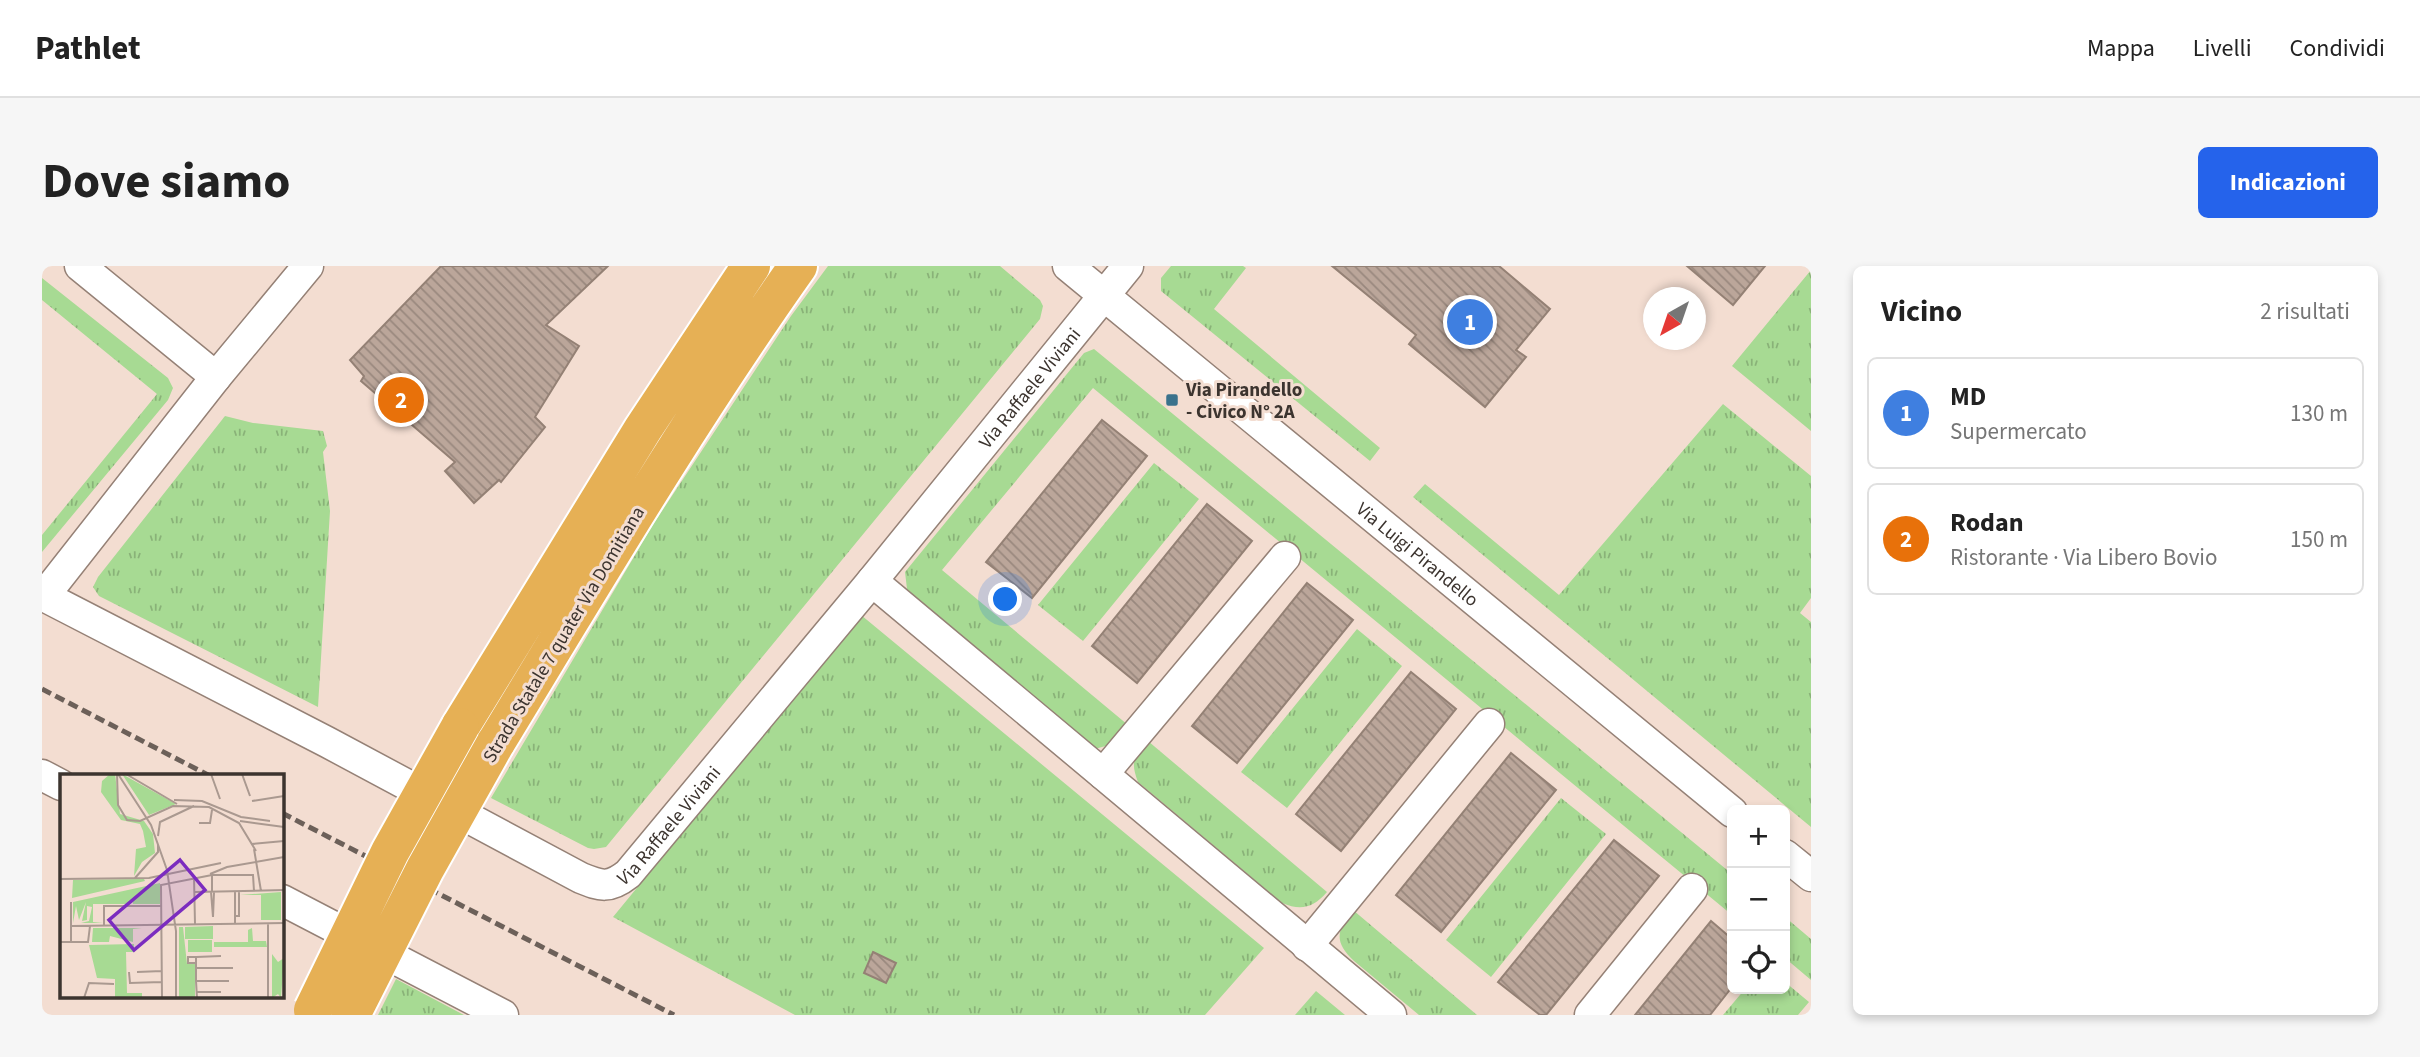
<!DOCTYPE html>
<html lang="it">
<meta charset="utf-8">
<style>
body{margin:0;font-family:"Source Sans 3",sans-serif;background:#f6f6f6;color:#222}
.controls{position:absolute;right:21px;bottom:21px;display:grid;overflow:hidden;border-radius:10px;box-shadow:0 4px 10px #0003}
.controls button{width:63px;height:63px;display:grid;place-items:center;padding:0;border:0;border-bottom:2px solid #e0e0e0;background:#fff;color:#222;font:35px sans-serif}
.compass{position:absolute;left:1601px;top:21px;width:63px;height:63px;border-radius:50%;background:#fff;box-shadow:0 4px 10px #0003;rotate:220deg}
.you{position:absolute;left:964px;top:334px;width:24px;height:24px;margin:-18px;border:5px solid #fff;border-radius:50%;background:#1a73e8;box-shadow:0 0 0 10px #1a73e833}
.badge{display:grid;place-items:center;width:46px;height:46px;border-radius:50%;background:#2563eb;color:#fff;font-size:23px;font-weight:700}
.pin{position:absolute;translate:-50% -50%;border:4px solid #fff;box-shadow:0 2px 7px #0006}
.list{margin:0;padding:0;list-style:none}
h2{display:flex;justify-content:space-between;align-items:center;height:91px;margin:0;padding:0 28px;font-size:30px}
h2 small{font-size:23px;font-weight:400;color:#767676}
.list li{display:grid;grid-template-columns:46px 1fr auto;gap:21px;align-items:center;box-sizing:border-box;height:112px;margin:0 14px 14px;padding:0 14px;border:2px solid #e0e0e0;border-radius:10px}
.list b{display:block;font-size:26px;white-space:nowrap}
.list p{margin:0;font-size:23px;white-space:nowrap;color:#767676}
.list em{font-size:23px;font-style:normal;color:#767676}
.icon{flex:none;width:38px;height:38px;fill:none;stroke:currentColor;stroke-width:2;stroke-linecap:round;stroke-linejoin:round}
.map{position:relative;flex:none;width:1769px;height:749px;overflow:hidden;border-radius:10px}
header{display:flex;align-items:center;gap:42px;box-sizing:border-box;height:98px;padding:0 35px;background:#fff;border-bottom:2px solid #e0e0e0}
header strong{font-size:33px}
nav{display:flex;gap:38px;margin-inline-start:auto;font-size:24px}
.intro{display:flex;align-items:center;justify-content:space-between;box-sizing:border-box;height:168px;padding:0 42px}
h1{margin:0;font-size:49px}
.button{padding:18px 32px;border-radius:10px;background:#2563eb;color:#fff;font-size:24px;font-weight:700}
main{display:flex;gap:42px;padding:0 42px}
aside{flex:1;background:#fff;border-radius:10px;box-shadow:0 4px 10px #0003}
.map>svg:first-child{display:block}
.grass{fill:url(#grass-tufts)}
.building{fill:url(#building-back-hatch);stroke:#948175;stroke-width:2}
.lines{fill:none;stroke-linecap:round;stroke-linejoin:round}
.street-casing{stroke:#958176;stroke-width:33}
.highway-casing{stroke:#fff;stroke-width:42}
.street{stroke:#fff;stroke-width:30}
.highway{stroke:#e6b055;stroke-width:38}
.rail{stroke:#6c6059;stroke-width:5;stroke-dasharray:10 5;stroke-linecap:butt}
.highway-bridge-casing{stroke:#fff;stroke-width:42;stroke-linecap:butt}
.highway-bridge{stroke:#e6b055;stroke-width:38}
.poi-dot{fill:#3a728c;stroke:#f3ddd1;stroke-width:2.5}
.labels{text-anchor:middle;stroke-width:6;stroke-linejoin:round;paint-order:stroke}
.street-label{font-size:19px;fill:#3c342f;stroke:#f3ddd1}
.poi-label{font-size:19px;font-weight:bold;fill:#3c342f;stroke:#f3ddd1;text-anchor:start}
.inset-road{fill:none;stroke:#aa9990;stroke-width:2}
.view{fill:#7b2cbf;fill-opacity:0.15;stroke:#7b2cbf;stroke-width:3.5}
.inset-edge{fill:none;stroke:#3c342f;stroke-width:3.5}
</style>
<header>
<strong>Pathlet</strong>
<nav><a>Mappa</a><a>Livelli</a><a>Condividi</a></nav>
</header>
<div class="intro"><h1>Dove siamo</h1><a class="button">Indicazioni</a></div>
<main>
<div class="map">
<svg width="1769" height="749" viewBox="0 0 1769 749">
<defs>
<pattern id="grass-tufts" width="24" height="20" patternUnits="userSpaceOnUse" patternTransform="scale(1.75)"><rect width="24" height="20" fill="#a7da93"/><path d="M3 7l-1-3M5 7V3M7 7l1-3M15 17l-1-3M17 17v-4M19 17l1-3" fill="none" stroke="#89b278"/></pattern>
<pattern id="building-back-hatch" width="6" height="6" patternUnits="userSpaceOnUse" patternTransform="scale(1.75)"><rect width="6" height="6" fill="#bba69a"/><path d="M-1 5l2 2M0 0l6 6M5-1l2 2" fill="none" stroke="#99887e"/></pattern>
</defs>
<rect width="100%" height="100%" fill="#f3ddd1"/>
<path class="grass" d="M 786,0 L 958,0 L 998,34 L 1001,40 L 998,53 L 564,581 L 552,583 L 546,582 L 449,532 L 612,257 L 749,50 Z
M 1129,0 L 1201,0 L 1204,2 L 1172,43 L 1338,182 L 1328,195 L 1119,25 L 1119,12 Z
M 1769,4 L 1769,165 L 1690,100 Z
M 0,12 L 126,112 L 131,122 L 126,134 L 0,286 L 0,269 L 115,128 L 0,34 Z
M 1052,83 L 1690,608 L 1690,649 L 1051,122 L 900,304 L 1086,459 L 1067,479 L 1053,483 L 871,332 L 865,323 L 863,306 L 1042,87 Z
M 1681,138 L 1769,210 L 1769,332 L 1758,347 L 1769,356 L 1769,561 L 1371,231 L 1383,218 L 1517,329 Z
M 183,150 L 211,157 L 281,165 L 285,180 L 281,186 L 288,245 L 276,441 L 57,330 L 51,321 L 56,311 Z
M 1112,197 L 1157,233 L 1041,375 L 996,339 Z
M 819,349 L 1222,682 L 1163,749 L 753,749 L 571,651 Z
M 1315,363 L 1360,400 L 1245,542 L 1199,506 Z
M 1106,475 L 1285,626 C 1271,642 1259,645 1240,637 L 1096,516 C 1088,495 1092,491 1106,475 Z
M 1519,532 L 1564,568 L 1449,711 L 1404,674 Z
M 1311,644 L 1435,749 L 1377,749 L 1312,695 C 1291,675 1295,664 1311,644 Z
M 1743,651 L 1769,673 L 1769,714 L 1743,692 Z
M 354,713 L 422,749 L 336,749 Z
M 1743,716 L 1767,736 L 1756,749 L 1681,749 L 1703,723 L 1743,723 Z
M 1274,725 L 1303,749 L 1253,749 Z"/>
<path class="building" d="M 399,0 L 566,0 L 504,59 L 537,80 L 493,151 L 503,161 L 459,216 L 457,214 L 432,237 L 403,205 L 413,196 L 319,115 L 322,110 L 308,94 Z
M 1290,0 L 1457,0 L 1508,43 L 1474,84 L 1484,91 L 1443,141 L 1367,78 L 1374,69 Z
M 1645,0 L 1723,0 L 1691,39 Z
M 1060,154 L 1105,190 L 990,332 L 944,296 Z
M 1165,238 L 1210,275 L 1095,417 L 1050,380 Z
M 1265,317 L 1311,354 L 1195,497 L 1150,460 Z
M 1369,406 L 1414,443 L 1299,585 L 1254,548 Z
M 1469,487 L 1514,524 L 1399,666 L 1354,629 Z
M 1572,574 L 1617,610 L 1504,749 L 1498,749 L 1456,716 Z
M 1669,655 L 1690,673 L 1690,721 L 1668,749 L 1593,749 Z
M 831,686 L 854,697 L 844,717 L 822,707 Z"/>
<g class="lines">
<g class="street-casing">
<g id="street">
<path d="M 38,0 L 174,111"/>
<path id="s1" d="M 1026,0 L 1690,546"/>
<path d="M 830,315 L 1349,749"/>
<path id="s2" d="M 0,329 L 285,476 L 539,612 C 559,620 567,623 586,608 L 830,315 L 1086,0"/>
<path d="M 2,330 L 174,111 L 266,0"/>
<path d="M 1061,508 L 1243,291"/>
<path d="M 0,509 L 19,519"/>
<path d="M 1743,589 L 1769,610"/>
<path d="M 240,634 L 461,749"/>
<path d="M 1265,680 L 1447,458"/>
<path d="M 1548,749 L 1650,623"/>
</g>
</g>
<g class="highway-casing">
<path id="highway" d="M 418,461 L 601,163 L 709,0
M 453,478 C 551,317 647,154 756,0"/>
</g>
<use href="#street" class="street"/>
<use href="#highway" class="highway"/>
<path class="rail" d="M 0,423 L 166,509
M 240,547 L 632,749"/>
<g class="highway-bridge-casing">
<path id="highway-bridge" d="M 271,744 L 348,586 L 418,461
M 309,749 L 383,603 L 453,478"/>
</g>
<use href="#highway-bridge" class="highway-bridge"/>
</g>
<rect class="poi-dot" x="1123" y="127" width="14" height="14" rx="3.5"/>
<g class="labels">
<g class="street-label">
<text dy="7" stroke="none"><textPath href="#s2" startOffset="1290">Via Raffaele Viviani</textPath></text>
<text dy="7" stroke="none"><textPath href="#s1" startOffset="453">Via Luigi Pirandello</textPath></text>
<text transform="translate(521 368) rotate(-59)" y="7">Strada Statale 7 quater Via Domitiana</text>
<text dy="7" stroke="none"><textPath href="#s2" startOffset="723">Via Raffaele Viviani</textPath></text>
</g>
<g class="poi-label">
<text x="1144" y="130">Via Pirandello<tspan x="1144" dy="22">- Civico N° 2A</tspan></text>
</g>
</g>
<g transform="translate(18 508)">
<rect width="224" height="224" fill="#f3ddd1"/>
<path d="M 50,0 L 55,0 L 60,40 L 84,47 L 93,60 L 95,79 L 82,88 L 74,102 L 76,75 L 86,73 L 83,57 L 80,50 L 61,46 L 41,18 L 42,7 ZM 62,0 L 116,30 L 89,41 ZM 84,105 L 85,107 L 12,124 L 13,106 ZM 100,109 L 100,130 L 73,130 L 72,125 L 69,130 L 33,130 L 33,148 L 43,149 L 21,149 L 29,147 L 32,133 L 27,132 L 27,146 L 22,147 L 26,128 L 19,146 L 16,132 L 13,149 L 13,128 ZM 221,118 L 221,146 L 201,146 L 201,121 L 180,121 ZM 153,152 L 153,165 L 125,165 L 125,153 ZM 119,153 L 123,153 L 127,190 L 135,190 L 135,224 L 119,224 ZM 33,154 L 82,154 L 73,155 L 73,168 L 50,162 L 49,168 L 32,168 ZM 192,154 L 193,167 L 206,167 L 207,173 L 154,173 L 154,168 L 188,168 L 188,156 ZM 74,170 L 74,178 L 66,178 L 67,219 L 82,219 L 82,224 L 55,224 L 55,205 L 37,204 L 29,171 ZM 212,180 L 218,188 L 224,184 L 221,224 L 218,220 L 212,224 Z" fill="#a7da93"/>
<path d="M 128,166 L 152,166 L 152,178 L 128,178 Z" fill="#a7da93"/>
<path class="inset-road" d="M 57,0 L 58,31 L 67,46 L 80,47 L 113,32 L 149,33 L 179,49 L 196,77M 58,0 L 91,51 L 107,96 L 116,157 L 116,224M 66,0 L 117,30M 151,0 L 160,25M 182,0 L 190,22M 114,26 L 142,27 L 181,43 L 210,47M 192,27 L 224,22M 180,47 L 224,53M 139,49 L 150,49 L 152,36M 98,62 L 100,48 L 134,32M 192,70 L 224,67M 194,75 L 201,117M 150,100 L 167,93 L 224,83M 134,103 L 135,150M 75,104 L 98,78 L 98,71M 0,105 L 89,104 L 161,89M 175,117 L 175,150M 135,118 L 224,116M 151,118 L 153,143 L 154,118M 152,118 L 152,101 L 193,101 L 194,117M 175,142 L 179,142 L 179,117M 208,149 L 208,224M 12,152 L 224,149M 44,152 L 44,132 L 101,132M 0,168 L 28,168 L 30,152M 11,168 L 11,128M 136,183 L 161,182M 136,189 L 128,189 L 128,183 L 136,183 L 136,207 L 137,224M 136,194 L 173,194M 69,198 L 70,209 L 102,208M 77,198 L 102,197M 136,207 L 169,207M 137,218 L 161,218M 24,224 L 29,209 L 54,210M 102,224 L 101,111 L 152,101"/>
<path class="view" d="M 120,86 L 145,116 L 74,176 L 49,146 Z"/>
<rect width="224" height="224" class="inset-edge"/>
</g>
</svg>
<div class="controls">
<button>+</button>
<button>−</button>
<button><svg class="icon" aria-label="locate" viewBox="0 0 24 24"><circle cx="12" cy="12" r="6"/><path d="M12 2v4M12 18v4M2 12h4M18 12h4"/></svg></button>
</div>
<svg class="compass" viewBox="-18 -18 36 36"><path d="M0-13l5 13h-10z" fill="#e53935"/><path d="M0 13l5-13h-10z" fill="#767676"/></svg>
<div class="you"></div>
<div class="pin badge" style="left:1428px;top:56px;background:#3f7fe0">1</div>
<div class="pin badge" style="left:359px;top:134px;background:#e8710a">2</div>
</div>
<aside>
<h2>Vicino<small>2 risultati</small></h2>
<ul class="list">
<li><span class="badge" style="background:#3f7fe0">1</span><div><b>MD</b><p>Supermercato</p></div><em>130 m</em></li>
<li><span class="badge" style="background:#e8710a">2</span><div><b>Rodan</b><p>Ristorante · Via Libero Bovio</p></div><em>150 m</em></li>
</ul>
</aside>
</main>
